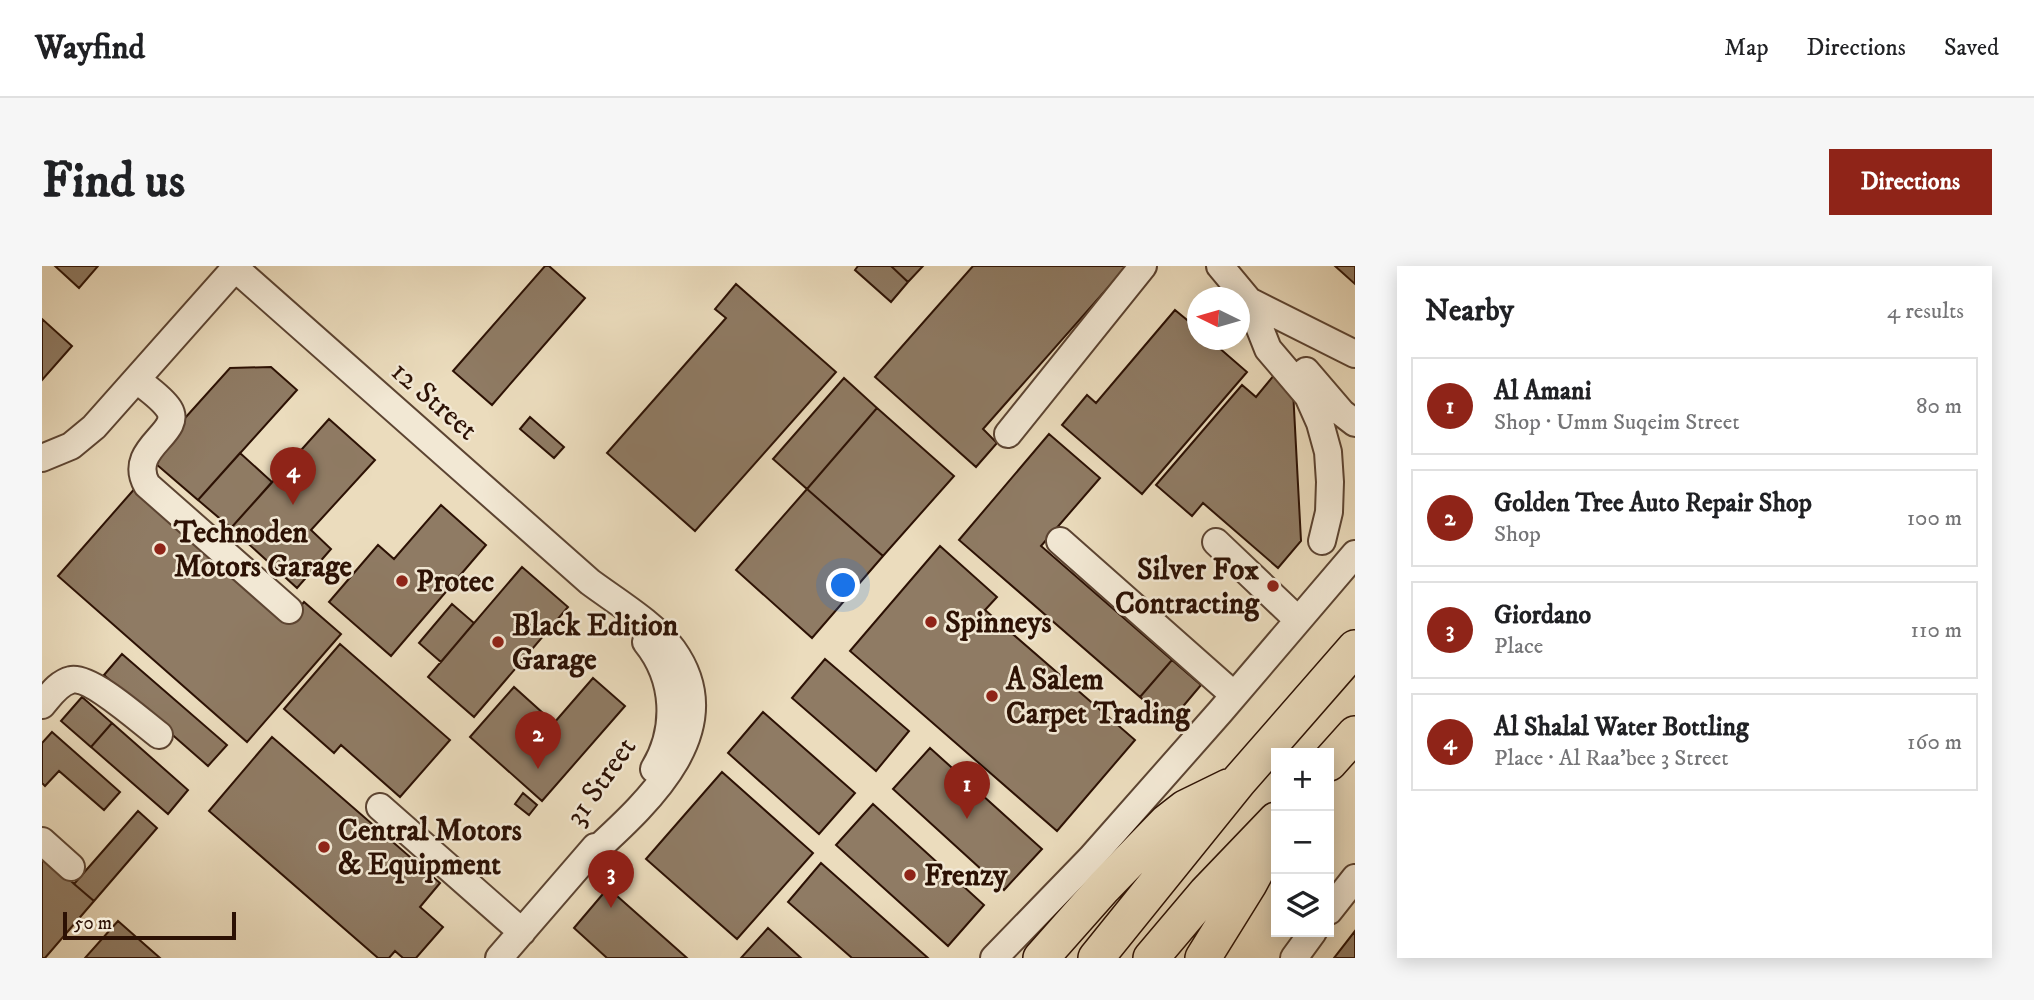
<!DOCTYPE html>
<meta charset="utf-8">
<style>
body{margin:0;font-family:"IM FELL DW Pica",serif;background:#f6f6f6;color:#202124}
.controls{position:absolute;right:21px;bottom:21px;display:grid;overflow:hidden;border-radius:0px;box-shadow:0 4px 18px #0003}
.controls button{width:63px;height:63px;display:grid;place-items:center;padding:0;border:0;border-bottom:2px solid #e0e0e0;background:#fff;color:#202124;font:35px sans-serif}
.compass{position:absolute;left:1145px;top:21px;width:63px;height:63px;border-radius:50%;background:#fff;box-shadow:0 4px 18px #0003;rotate:275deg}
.scale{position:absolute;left:21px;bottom:18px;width:173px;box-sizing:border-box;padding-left:7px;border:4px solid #2c1104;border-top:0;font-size:19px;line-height:24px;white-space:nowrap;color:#2c1104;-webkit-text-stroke:5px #f2e8d4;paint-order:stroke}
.you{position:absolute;left:802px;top:320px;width:24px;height:24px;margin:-18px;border:5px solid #fff;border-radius:50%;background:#1a73e8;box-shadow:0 0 0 10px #1a73e833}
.badge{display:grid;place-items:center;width:46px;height:46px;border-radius:50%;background:#8f2418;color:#fff;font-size:23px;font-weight:700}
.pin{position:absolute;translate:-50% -58px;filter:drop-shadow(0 2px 4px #0008)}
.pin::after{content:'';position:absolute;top:37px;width:24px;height:21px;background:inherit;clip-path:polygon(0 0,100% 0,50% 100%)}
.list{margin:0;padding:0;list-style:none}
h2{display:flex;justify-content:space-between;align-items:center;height:91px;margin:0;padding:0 28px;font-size:30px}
h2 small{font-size:23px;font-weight:400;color:#757577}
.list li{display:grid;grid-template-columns:46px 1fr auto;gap:21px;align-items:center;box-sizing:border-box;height:98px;margin:0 14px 14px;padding:0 14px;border:2px solid #e0e0e0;border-radius:0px}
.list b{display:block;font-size:26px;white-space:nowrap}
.list p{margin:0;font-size:23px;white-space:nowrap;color:#757577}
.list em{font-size:23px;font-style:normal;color:#757577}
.icon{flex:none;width:38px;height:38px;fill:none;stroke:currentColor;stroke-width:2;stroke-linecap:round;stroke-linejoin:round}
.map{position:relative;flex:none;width:1313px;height:692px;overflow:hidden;border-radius:0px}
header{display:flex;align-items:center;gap:42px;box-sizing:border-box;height:98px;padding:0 35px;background:#fff;border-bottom:2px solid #e0e0e0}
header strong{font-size:33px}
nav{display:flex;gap:38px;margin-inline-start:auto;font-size:24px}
.intro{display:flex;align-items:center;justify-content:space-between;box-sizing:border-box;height:168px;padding:0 42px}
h1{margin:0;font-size:49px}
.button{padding:18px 32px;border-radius:0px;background:#8f2418;color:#fff;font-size:24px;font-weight:700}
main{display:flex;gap:42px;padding:0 42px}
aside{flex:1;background:#fff;border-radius:0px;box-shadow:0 4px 18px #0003}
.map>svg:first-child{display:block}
.building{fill:#8f7b64;stroke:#2c1104;stroke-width:2}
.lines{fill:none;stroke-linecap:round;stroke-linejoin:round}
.minor-casing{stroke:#5c4432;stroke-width:30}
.major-casing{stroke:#2c1104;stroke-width:38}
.minor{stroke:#f2e8d4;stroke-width:26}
.major{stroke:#ebdcbd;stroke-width:35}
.poi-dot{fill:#8f2418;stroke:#f2e8d4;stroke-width:2.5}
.labels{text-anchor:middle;stroke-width:5;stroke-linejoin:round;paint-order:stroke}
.street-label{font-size:30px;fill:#2c1104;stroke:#f2e8d4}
.poi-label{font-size:30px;font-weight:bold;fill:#2c1104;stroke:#f2e8d4;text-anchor:start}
</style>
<header>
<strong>Wayfind</strong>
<nav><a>Map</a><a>Directions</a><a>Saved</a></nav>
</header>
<div class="intro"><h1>Find us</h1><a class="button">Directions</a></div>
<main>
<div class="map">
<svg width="1313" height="692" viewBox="0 0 1313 692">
<rect width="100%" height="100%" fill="#ebdcbd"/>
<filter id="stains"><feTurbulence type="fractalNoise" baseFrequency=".00286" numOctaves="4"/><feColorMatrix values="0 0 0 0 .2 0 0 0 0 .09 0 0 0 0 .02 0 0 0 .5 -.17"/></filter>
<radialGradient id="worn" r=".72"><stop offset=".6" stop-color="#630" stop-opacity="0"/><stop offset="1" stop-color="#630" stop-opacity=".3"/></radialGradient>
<path class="building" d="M 13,0 L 56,0 L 37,22 Z
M 503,0 L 507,0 L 543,32 L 450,139 L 411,105 Z
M 816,0 L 849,0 L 866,16 L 849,36 L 813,4 Z
M 849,0 L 881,0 L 866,16 Z
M 931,0 L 1085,0 L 941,163 L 955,177 L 934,201 L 833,111 Z
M 1293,0 L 1313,0 L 1313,18 Z
M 694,18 L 794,106 L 653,265 L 565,187 L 684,52 L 673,43 Z
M 1133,44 L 1156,63 L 1156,74 L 1168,74 L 1205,106 L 1100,228 L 1020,159 L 1045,129 L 1054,137 Z
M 0,53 L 30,80 L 0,114 Z
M 229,101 L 255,124 L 156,234 L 107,192 L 188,102 Z
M 1233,108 L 1251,124 L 1259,275 L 1236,302 L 1161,237 L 1150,250 L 1114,219 L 1200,119 L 1214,131 Z
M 802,112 L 835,142 L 765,223 L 731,193 Z
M 835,142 L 912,210 L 841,290 L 765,223 Z
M 488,151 L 522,181 L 512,192 L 478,163 Z
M 287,153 L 333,194 L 269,264 L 289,283 L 255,322 L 189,262 Z
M 1007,168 L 1058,212 L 999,280 L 1130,394 L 1098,431 L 917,274 Z
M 198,187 L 230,216 L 189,262 L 156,234 Z
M 95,220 L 247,354 L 262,336 L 299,368 L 205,476 L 16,310 Z
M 765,223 L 841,290 L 770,372 L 694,304 Z
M 399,239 L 444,279 L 349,390 L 287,336 L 336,279 L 352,293 Z
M 898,280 L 955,331 L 943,344 L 1093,474 L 1015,565 L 808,385 Z
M 480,301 L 526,341 L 432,451 L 386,411 Z
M 410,338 L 432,357 L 399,396 L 377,377 Z
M 298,378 L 408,474 L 358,531 L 299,479 L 292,487 L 242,443 Z
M 80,388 L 185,479 L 166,500 L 62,409 Z
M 783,393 L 867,465 L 834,505 L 750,432 Z
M 1130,394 L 1159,419 L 1127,457 L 1098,431 Z
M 551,412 L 583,440 L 500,535 L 428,471 L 472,421 L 512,457 Z
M 40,431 L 70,457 L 49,481 L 19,455 Z
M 721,446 L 813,527 L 777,568 L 686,487 Z
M 70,457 L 146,524 L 126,548 L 49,481 Z
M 10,466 L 78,526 L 62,544 L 17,505 L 3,520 L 0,517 L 0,477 Z
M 230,471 L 398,617 L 378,641 L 401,661 L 374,692 L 361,692 L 353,685 L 347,692 L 336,692 L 167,545 Z
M 888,482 L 1000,583 L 962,624 L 851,523 Z
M 680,506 L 771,587 L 695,673 L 604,593 Z
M 481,527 L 495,539 L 487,549 L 473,538 Z
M 831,538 L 942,639 L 906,680 L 794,579 Z
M 96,545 L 115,562 L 52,635 L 32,618 Z
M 2,592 L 52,635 L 3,692 L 0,692 L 0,594 Z
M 779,597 L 886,692 L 810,692 L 746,636 Z
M 566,622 L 645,692 L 565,692 L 532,662 Z
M 76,655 L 118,692 L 43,692 Z
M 726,662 L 759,692 L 699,692 Z
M 1313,665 L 1313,692 L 1292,692 Z"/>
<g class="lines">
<g class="minor-casing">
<path id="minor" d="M 1178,0 L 1218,48
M 193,2 L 548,316 C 575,336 612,358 631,384 C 690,467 598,543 543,594
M 1207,35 L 1226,83 L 1266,130 L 1278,157 L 1286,186 L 1288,216 L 1287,246 L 1280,275
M 1207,35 L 1313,88
M 1264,105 L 1300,147 L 1313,157
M 95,114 C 105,122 120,132 127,143 C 142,167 84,182 105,219 L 247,344
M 966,168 L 1101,0
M 0,192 L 29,180 L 52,161 L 195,0
M 1018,275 L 1192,429
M 1174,276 L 1256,354
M 604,376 C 634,413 636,463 612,503
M 0,439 C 8,430 16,417 29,414 C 48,409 101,457 117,469
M 338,541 L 480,666
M 0,575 L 29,601
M 1287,645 L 1313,612
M 457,692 L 553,581
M 952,692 L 1049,592 L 1178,446 L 1313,288
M 1252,692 L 1271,666"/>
</g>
<g class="major-casing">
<path id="major" d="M 1287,497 L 1313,468
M 999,692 L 1062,621 L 1125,556 L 1143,542 L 1186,521
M 1054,692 L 1196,516 L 1313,382
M 1109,692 L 1164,627 L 1234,554
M 1161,692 L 1207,618 L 1229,577"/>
</g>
<use href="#minor" class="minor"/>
<use href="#major" class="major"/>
</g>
<g class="poi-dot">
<circle cx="118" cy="283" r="7"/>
<circle cx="360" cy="315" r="7"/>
<circle cx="1231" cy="320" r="7"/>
<circle cx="889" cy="356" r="7"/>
<circle cx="456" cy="376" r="7"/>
<circle cx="950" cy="430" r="7"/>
<circle cx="282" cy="581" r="7"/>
<circle cx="868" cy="609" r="7"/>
</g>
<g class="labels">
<g class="street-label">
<text transform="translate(393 134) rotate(41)" y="10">12 Street</text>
<text transform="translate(558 515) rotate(-55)" y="10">31 Street</text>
</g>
<g class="poi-label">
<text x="132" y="276">Technoden<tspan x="132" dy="34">Motors Garage</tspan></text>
<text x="1217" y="313" text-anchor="end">Silver Fox<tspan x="1217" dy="34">Contracting</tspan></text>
<text x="374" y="325">Protec</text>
<text x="903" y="366">Spinneys</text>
<text x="470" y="369">Black Edition<tspan x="470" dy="34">Garage</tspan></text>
<text x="964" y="423">A Salem<tspan x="964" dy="34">Carpet Trading</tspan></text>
<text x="296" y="574">Central Motors<tspan x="296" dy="34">&amp; Equipment</tspan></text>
<text x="882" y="619">Frenzy</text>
</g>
</g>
<rect width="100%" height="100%" filter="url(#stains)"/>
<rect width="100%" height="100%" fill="url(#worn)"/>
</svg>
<div class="controls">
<button>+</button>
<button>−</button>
<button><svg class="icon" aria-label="layers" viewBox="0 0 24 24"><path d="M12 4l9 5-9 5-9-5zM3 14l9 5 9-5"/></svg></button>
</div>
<svg class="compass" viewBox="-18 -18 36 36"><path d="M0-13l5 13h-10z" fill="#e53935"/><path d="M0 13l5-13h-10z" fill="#757577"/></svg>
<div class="scale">50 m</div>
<div class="you"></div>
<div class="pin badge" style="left:925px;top:553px">1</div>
<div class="pin badge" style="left:496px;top:503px">2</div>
<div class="pin badge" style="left:569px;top:642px">3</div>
<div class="pin badge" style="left:251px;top:239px">4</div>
</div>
<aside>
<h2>Nearby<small>4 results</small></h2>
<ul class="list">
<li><span class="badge">1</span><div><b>Al Amani</b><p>Shop · Umm Suqeim Street</p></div><em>80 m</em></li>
<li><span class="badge">2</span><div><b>Golden Tree Auto Repair Shop</b><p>Shop</p></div><em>100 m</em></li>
<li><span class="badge">3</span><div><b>Giordano</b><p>Place</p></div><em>110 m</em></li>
<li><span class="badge">4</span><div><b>Al Shalal Water Bottling</b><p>Place · Al Raa'bee 3 Street</p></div><em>160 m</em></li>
</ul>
</aside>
</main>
